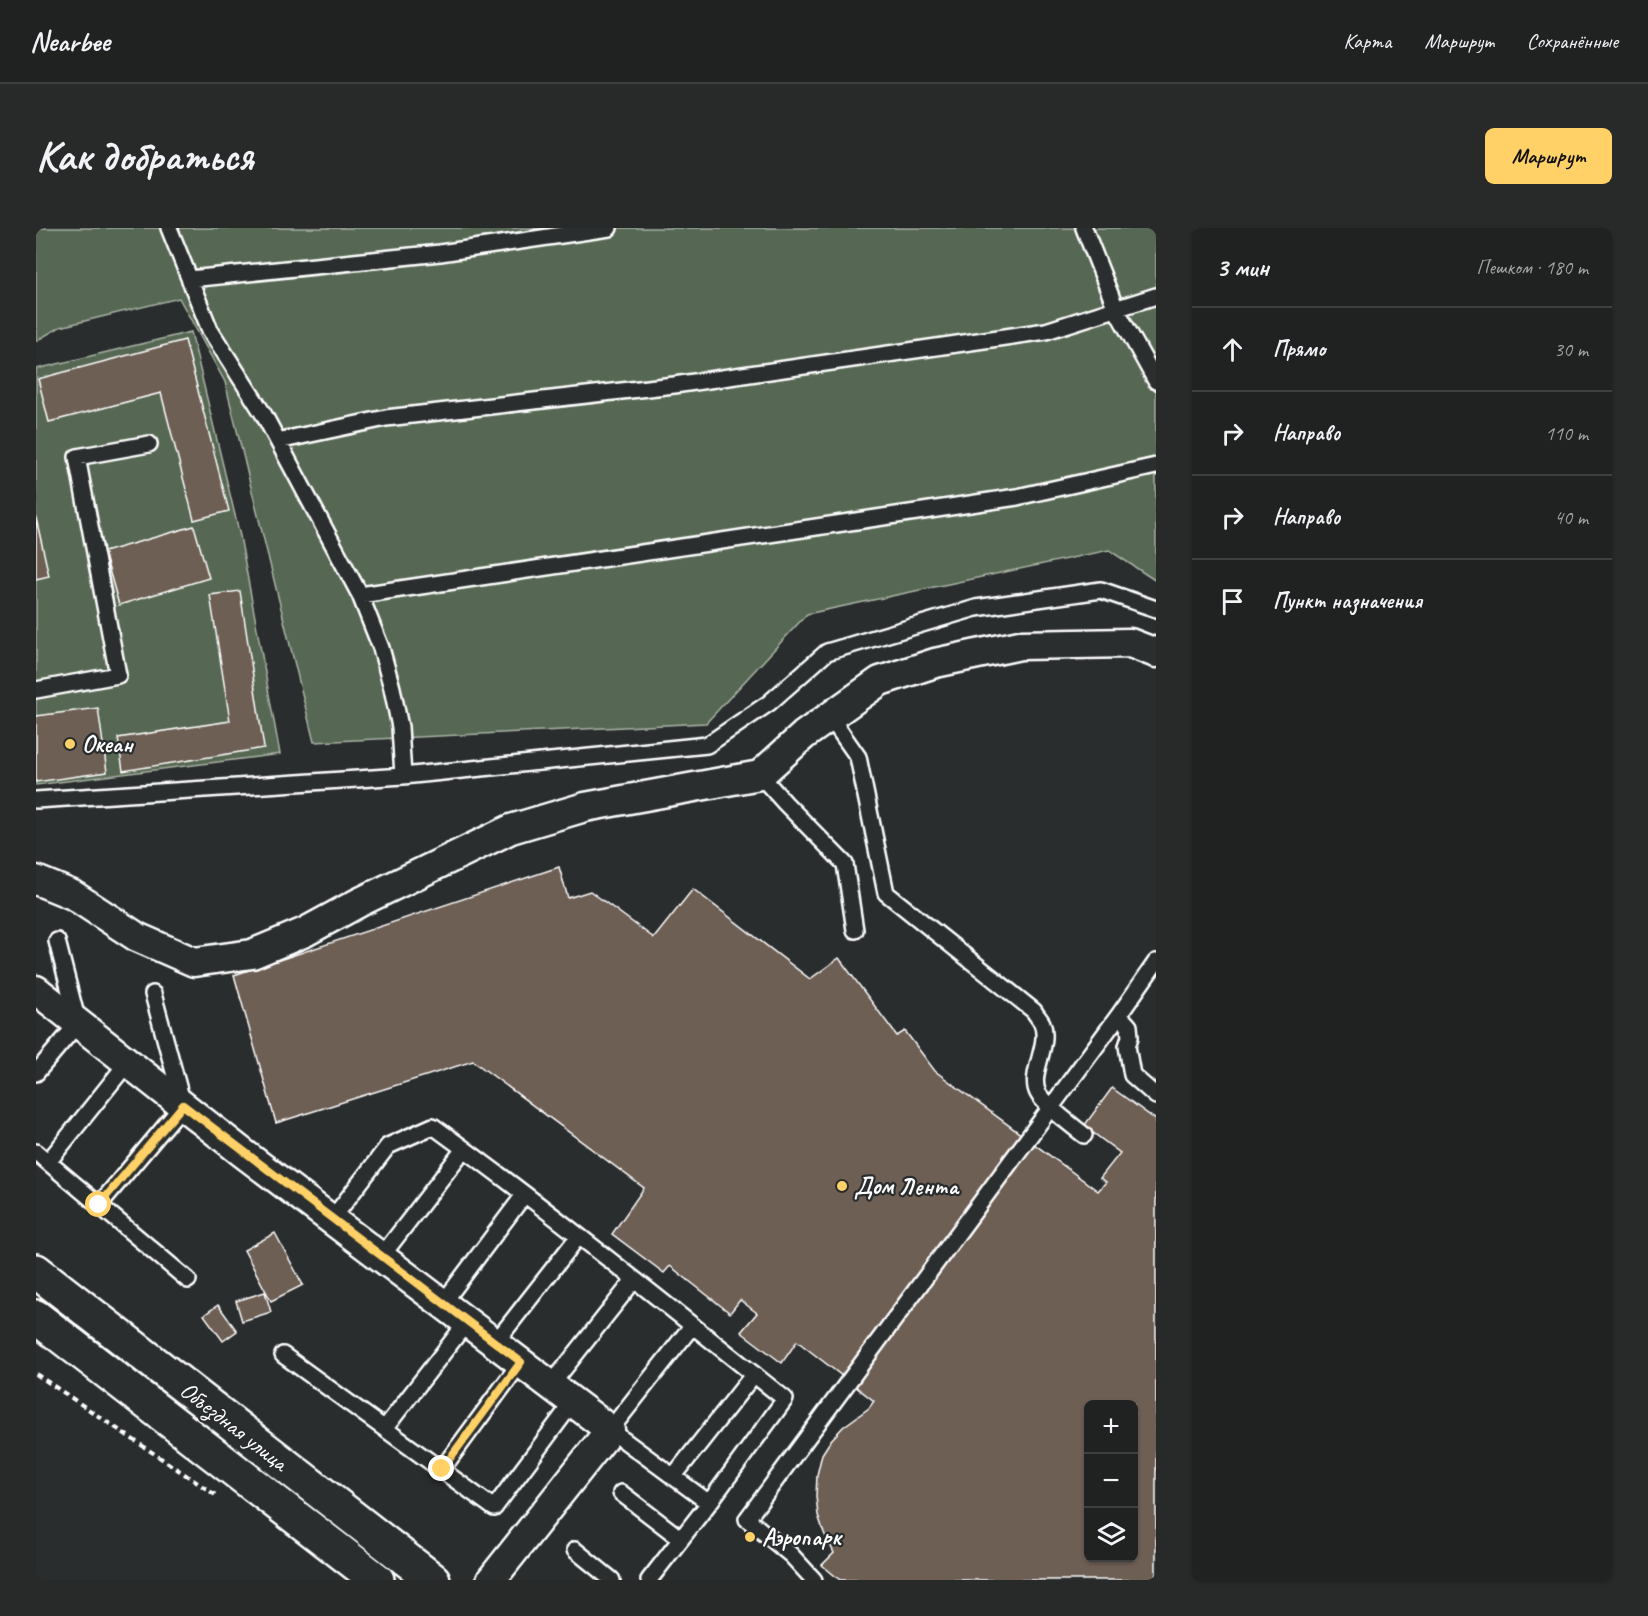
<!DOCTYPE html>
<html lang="ru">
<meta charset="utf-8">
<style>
body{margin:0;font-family:Caveat,sans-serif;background:#282a2a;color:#f1f3f6}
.controls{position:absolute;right:18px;bottom:18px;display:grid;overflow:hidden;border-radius:9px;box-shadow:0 2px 4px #0004}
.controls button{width:54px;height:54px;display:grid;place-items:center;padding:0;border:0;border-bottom:2px solid #3d3f40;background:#202222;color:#f1f3f6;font:30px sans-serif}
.stop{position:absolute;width:18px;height:18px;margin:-14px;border:4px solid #ffd166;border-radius:50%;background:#fff}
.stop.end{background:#ffd166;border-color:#fff;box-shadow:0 2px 6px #0008}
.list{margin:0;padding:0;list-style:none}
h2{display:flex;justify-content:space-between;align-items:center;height:78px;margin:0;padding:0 24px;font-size:26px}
h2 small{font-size:20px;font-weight:400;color:#a2a4a5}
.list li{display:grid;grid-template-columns:39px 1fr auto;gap:18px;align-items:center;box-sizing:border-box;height:84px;padding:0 24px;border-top:2px solid #3d3f40}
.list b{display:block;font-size:22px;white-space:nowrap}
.list em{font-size:20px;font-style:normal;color:#a2a4a5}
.icon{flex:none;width:33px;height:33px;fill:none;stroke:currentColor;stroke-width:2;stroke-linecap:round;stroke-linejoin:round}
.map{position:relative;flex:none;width:1120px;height:1352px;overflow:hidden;border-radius:9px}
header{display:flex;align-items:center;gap:36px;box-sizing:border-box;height:84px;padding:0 30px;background:#202222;border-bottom:2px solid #3d3f40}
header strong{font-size:28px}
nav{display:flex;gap:33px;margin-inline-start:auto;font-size:21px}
.intro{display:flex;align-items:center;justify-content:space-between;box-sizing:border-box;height:144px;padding:0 36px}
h1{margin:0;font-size:42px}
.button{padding:15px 27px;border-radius:9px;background:#ffd166;color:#111;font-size:21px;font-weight:700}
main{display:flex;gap:36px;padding:0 36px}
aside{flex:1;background:#202222;border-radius:9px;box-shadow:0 2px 4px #0004}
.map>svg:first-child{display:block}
.green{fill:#576852;stroke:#abb4a8;stroke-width:1.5}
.building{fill:#6e5f54;stroke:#fff;stroke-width:1.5;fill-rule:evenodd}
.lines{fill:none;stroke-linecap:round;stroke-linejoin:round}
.service-casing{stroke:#fff;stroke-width:20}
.minor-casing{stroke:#fff;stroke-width:33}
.primary-casing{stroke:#fff;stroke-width:38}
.path{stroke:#fff;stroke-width:4;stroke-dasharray:6 4.5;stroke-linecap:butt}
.service{stroke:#2a2d2e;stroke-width:15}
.minor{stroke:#2a2d2e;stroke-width:28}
.primary{stroke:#2a2d2e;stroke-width:33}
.route{stroke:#ffd166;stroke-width:8}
.poi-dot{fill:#ffd166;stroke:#2a2d2e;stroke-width:2}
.labels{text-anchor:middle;stroke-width:4.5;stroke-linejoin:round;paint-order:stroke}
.poi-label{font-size:24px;font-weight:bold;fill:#fff;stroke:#2a2d2e;text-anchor:start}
.street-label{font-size:24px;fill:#fff;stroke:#2a2d2e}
</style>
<header>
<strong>Nearbee</strong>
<nav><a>Карта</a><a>Маршрут</a><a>Сохранённые</a></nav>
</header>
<div class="intro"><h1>Как добраться</h1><a class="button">Маршрут</a></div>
<main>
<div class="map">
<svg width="1120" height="1352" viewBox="0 0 1120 1352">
<rect width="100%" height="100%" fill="#2a2d2e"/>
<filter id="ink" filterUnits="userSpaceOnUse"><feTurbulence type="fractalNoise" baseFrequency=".0167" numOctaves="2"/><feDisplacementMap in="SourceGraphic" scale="12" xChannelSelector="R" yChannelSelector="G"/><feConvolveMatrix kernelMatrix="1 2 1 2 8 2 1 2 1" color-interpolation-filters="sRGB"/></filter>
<g filter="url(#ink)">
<path class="green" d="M 0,0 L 1120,0 L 1120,353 L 1073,322 L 771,386 L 670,495 L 278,514 L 189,154 L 143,70 L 24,99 L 0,113 Z
M 155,104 L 204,308 L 244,526 L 0,557 L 0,141 Z"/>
<path class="building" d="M 149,112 L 193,283 L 158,292 L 125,165 L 13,194 L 2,151 Z
M 0,290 L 13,348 L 0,351 Z
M 158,298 L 173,350 L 83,377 L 68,324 Z
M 204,363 L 228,520 L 87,543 L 82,510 L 194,493 L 174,367 Z
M 62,480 L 71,544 L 0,554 L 0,488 Z
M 523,639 L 532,670 L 554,663 L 618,710 L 657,661 L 774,751 L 803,730 L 861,808 L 869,803 L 899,843 L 1062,963 L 1070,954 L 1064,950 L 1084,925 L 1048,898 L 1076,860 L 1120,892 L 1120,1352 L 804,1352 L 786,1337 L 798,1325 L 788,1305 L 782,1287 L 780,1268 L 781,1247 L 786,1226 L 795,1212 L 807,1199 L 833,1180 L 838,1173 L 761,1113 L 746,1135 L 705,1104 L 721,1085 L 704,1072 L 694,1085 L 634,1038 L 628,1045 L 576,1006 L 608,960 L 437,833 L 240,895 L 198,747 ZM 1052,1176 L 1098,1176 L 1098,1330 L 1052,1330 Z
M 239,1005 L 267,1057 L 235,1073 L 208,1022 Z
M 229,1064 L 235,1084 L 206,1093 L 200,1073 Z
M 182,1077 L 201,1103 L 187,1113 L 168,1087 Z"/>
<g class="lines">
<g class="service-casing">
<path id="service" d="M 133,0 L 174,102 L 228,187 L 324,367 L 345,420 L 356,460 L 364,499 L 367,548
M 1048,0 L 1080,81 L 1120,153
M 154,51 L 404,25 L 573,0
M 242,213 L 350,190 L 638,157 L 1010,103 L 1120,68
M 324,367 L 981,269 L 1120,238
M 0,462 L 82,447 L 41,229 L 113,216
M 794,489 L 822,529 L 850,665 L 998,783 C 1000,787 1004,791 1006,795 C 1015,817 992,846 1002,865 C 1008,877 1037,898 1048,907
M 724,547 L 749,575 L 809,636 L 819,702
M 0,572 L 367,548 L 671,517 L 733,475 L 791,424 L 940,380 L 1065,362 L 1120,381
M 1083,787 L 1093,798 L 1094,809 L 1091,818 L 1096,847 L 1120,868
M 0,845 L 42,795 L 21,713
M 0,924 L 152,1052
M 12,934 L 92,834
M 63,977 L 147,877 L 117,766
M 296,991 L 352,918 L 397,898 C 517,985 633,1079 749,1171 L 673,1275 L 574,1202 L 656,1098
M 345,1029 L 428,921
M 407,1075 L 488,967
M 459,1115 L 542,1009
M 247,1127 L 458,1280 L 537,1174
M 515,1157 L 598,1052
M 349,1200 L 431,1094
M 406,1241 L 485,1134
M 637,1249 L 718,1146
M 585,1265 L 645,1311
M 539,1322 L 576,1352
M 613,1352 L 673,1275
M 778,1352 L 755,1327 L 711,1291 L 1083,787 L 1120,734"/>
</g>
<g class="minor-casing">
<path id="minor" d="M 0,652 L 37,667 L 101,709 L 158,734 L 216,726 L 269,704 L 324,674 L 475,601 L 549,579 L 724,547 L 768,507 L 844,453 L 899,435 L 984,417 L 1094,415 L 1120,425
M 0,762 L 207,925 L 574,1202 L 455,1352"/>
</g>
<g class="primary-casing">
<path id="primary" d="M 0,1043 L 397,1352
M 0,1089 L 341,1352"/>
</g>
<path class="path" d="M 0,1146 L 181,1268"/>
<use href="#service" class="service"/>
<use href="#minor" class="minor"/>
<use href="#primary" class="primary"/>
</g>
</g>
<g class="lines" filter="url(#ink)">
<path class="route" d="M 63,977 L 147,877 L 485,1134 L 406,1241"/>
</g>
<g class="poi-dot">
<circle cx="34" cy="516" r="6"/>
<circle cx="806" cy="958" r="6"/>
<circle cx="714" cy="1309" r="6"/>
</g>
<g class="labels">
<g class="poi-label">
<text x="46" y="524">Океан</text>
<text x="818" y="966">Дом Лента</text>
<text x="726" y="1317">Аэропарк</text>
</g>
<g class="street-label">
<text transform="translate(198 1198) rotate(38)" y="8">Объездная улица</text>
</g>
</g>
</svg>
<div class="controls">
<button>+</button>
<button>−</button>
<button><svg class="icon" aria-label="layers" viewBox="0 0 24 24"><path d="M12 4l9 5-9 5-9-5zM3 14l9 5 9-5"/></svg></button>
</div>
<div class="stop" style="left:63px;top:977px"></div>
<div class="stop end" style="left:406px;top:1241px"></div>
</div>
<aside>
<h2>3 мин<small>Пешком · 180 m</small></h2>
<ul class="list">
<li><svg class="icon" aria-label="ahead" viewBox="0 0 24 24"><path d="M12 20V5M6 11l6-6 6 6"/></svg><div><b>Прямо</b></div><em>30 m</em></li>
<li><svg class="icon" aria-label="right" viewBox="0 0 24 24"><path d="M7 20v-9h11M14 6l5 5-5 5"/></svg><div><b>Направо</b></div><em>110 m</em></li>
<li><svg class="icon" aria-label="right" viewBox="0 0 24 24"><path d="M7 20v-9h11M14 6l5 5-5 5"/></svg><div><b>Направо</b></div><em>40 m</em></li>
<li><svg class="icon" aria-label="arrive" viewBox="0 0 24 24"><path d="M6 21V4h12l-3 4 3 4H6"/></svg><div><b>Пункт назначения</b></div></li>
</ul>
</aside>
</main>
